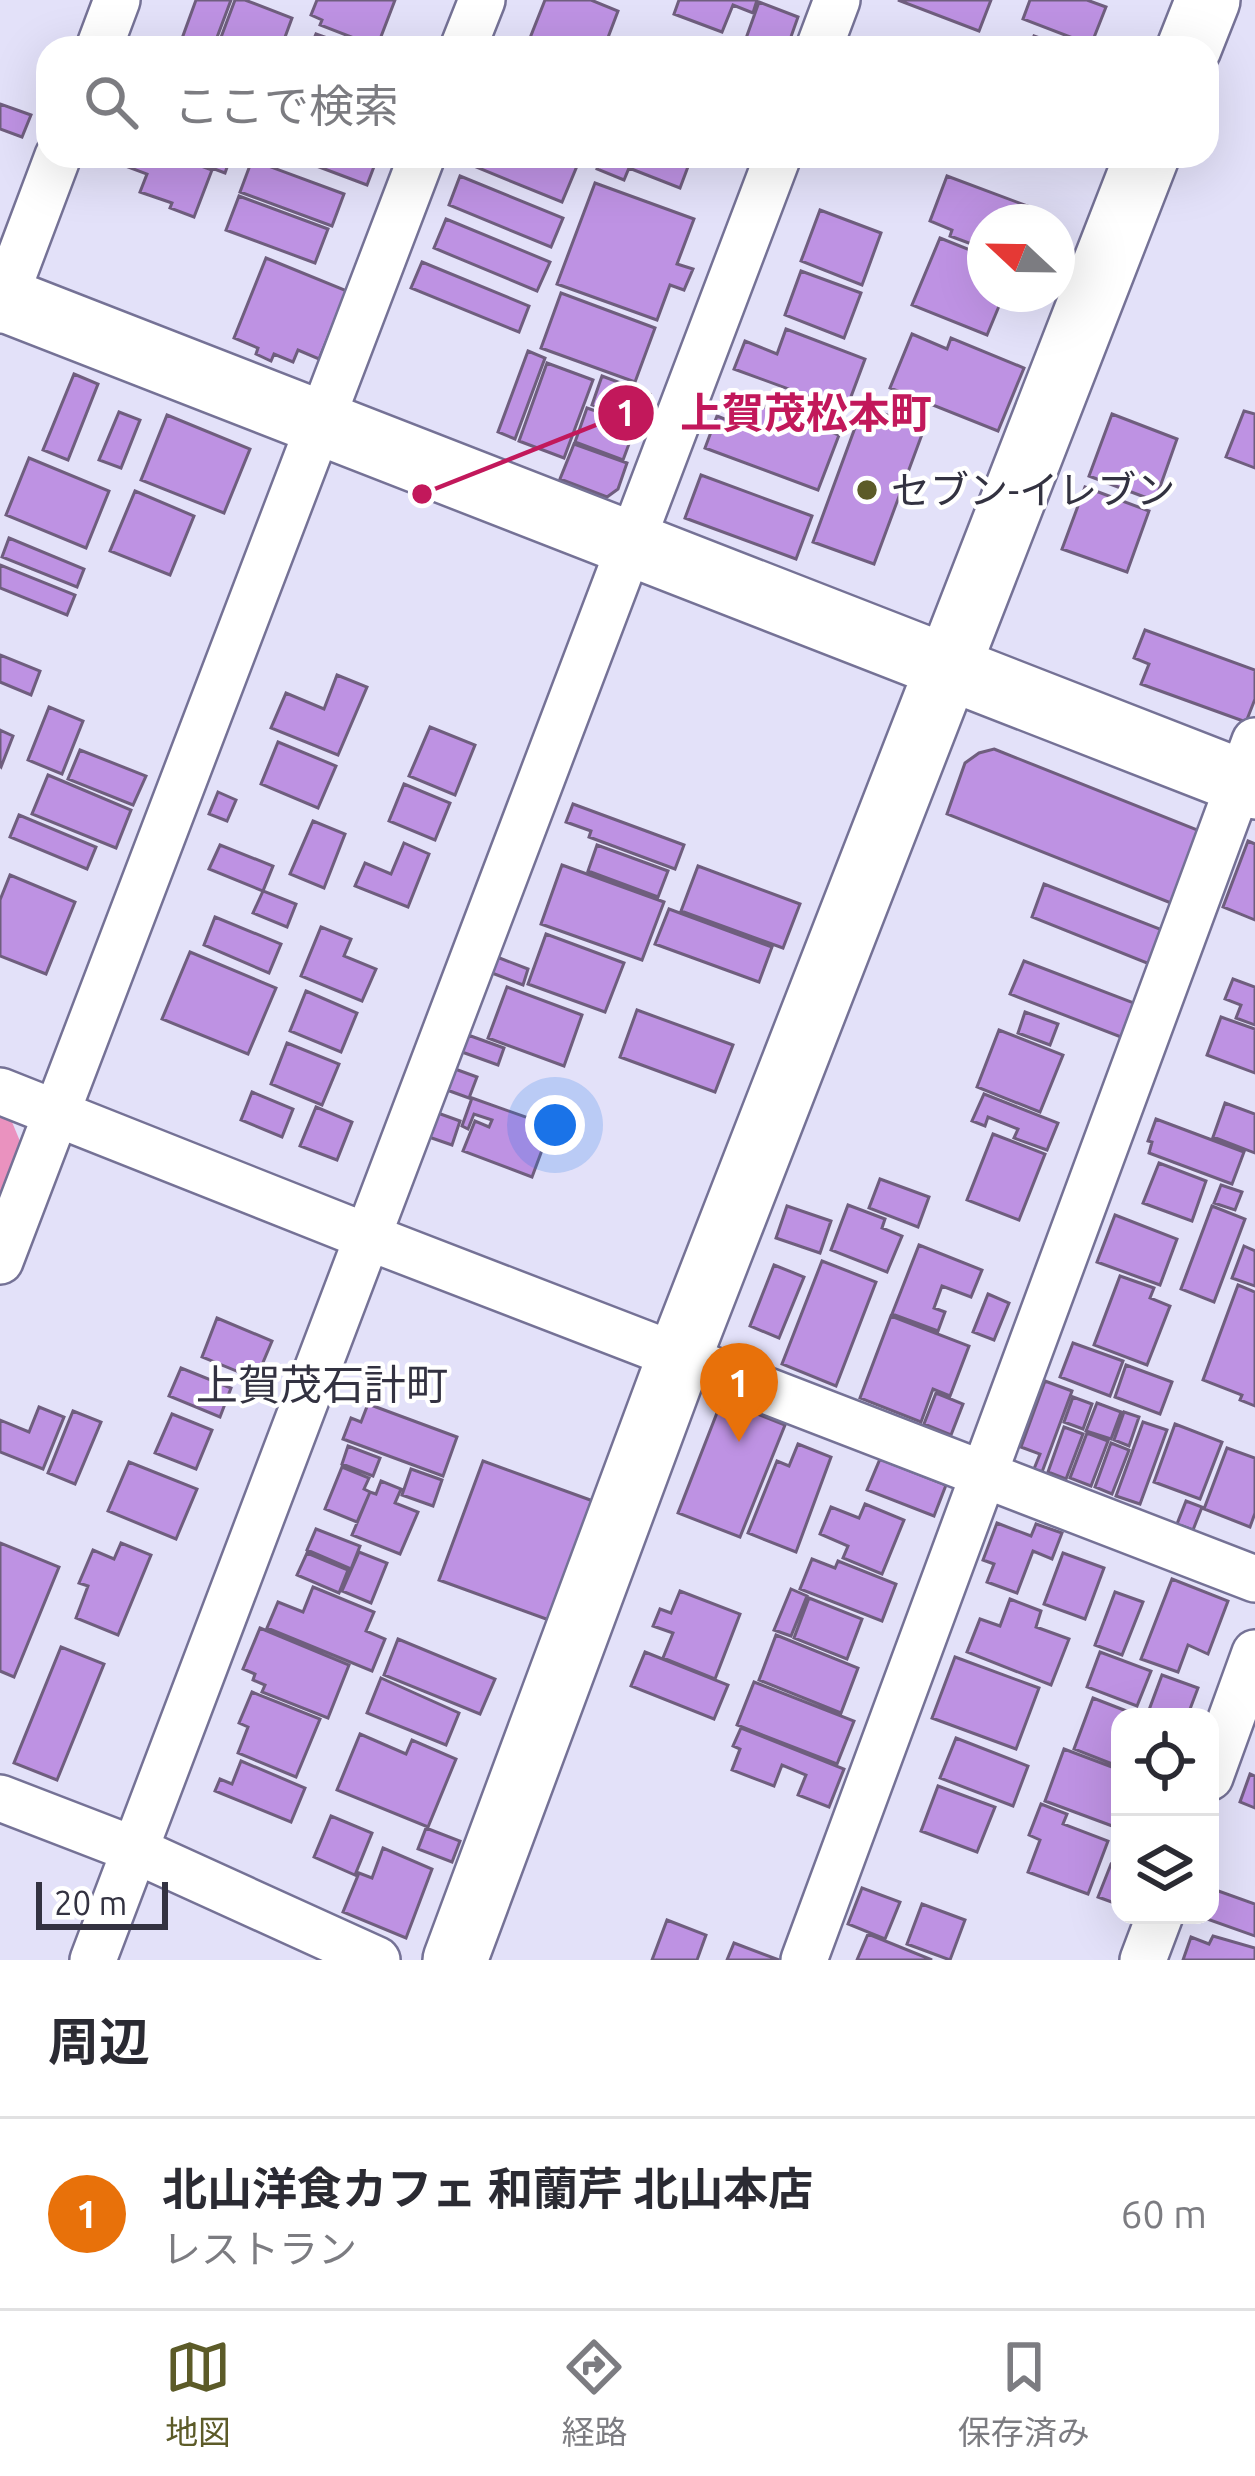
<!DOCTYPE html>
<html lang="ja">
<meta charset="utf-8">
<style>
body{margin:0;font-family:Ubuntu,"Noto Sans JP",sans-serif;background:#f7f7f7;color:#2b2b33}
.controls{position:absolute;right:36px;bottom:36px;display:grid;overflow:hidden;border-radius:24px;box-shadow:0 12px 48px #0002}
.controls button{width:108px;height:108px;display:grid;place-items:center;padding:0;border:0;border-bottom:3px solid #e1e1e2;background:#fff;color:#2b2b33;font:60px sans-serif}
.compass{position:absolute;left:967px;top:204px;width:108px;height:108px;border-radius:50%;background:#fff;box-shadow:0 12px 48px #0002;rotate:292deg}
.scale{position:absolute;left:36px;bottom:30px;width:132px;box-sizing:border-box;padding-left:12px;border:6px solid #333241;border-top:0;font-size:33px;line-height:42px;white-space:nowrap;color:#333241;-webkit-text-stroke:9px #fff;paint-order:stroke}
.you{position:absolute;left:555px;top:1125px;width:42px;height:42px;margin:-30px;border:9px solid #fff;border-radius:50%;background:#1a73e8;box-shadow:0 0 0 18px #1a73e833}
.badge{display:grid;place-items:center;width:78px;height:78px;border-radius:50%;background:#5c5b28;color:#fff;font-size:39px;font-weight:700}
.pin{position:absolute;translate:-50% -99px;filter:drop-shadow(0 3px 6px #0008)}
.pin::after{content:'';position:absolute;top:63px;width:42px;height:36px;background:inherit;clip-path:polygon(0 0,100% 0,50% 100%)}
.list{margin:0;padding:0;list-style:none}
h2{display:flex;justify-content:space-between;align-items:center;height:156px;margin:0;padding:0 48px;font-size:51px}
h2 small{font-size:39px;font-weight:400;color:#7c7c81}
.list li{display:grid;grid-template-columns:78px 1fr auto;gap:36px;align-items:center;box-sizing:border-box;height:192px;padding:0 48px;border-top:3px solid #e1e1e2}
.list b{display:block;font-size:45px;white-space:nowrap}
.list p{margin:0;font-size:39px;white-space:nowrap;color:#7c7c81}
.list em{font-size:39px;font-style:normal;color:#7c7c81}
.icon{flex:none;width:66px;height:66px;fill:none;stroke:currentColor;stroke-width:2;stroke-linecap:round;stroke-linejoin:round}
.map{position:relative;flex:none;width:1255px;height:1960px;overflow:hidden}
.search{position:absolute;background:#fff;box-shadow:0 12px 48px #0002;left:36px;right:36px;top:36px;height:132px;display:flex;align-items:center;gap:30px;box-sizing:border-box;padding:0 42px;border-radius:36px;color:#7c7c81;font-size:45px}
.sheet{height:348px;background:#fff}
nav{display:flex;justify-content:space-around;align-items:center;box-sizing:border-box;height:168px;border-top:3px solid #e1e1e2;background:#fff;font-size:33px;color:#7c7c81}
nav a{display:grid;justify-items:center;gap:6px}
nav .on{color:#5c5b28}
.map>svg:first-child{display:block}
.green{fill:#ea92bf}
.building{fill:#be92e3;stroke:#6f5e7e;stroke-width:3}
.lines{fill:none;stroke-linecap:round;stroke-linejoin:round}
.street-casing{stroke:#757296;stroke-width:50}
.secondary-casing{stroke:#757296;stroke-width:68}
.street{stroke:#fff;stroke-width:45}
.secondary{stroke:#fff;stroke-width:63}
.poi-dot{fill:#5c5b28;stroke:#fff;stroke-width:4.5}
.labels{text-anchor:middle;stroke-width:9;stroke-linejoin:round;paint-order:stroke}
.poi-label{font-size:39px;fill:#333241;stroke:#fff;text-anchor:start}
.neighbourhood-label{font-size:42px;fill:#333241;stroke:#fff}
.leader{fill:none;stroke:#c2185b;stroke-width:4.5}
.callout-dot{fill:#c2185b;stroke:#fff;stroke-width:4.5}
.mark-label{font-size:36px;text-anchor:middle;font-weight:bold;fill:#fff}
.callout-label{font-size:42px;text-anchor:middle;font-weight:bold;fill:#c2185b;stroke:#fff;stroke-width:9;stroke-linejoin:round;paint-order:stroke}
</style>
<div class="map">
<svg width="1255" height="1960" viewBox="0 0 1255 1960">
<rect width="100%" height="100%" fill="#e3e1f9"/>
<path class="green" d="M 0,1117 L 12,1122 L 22,1146 L 0,1205 Z"/>
<path class="building" d="M 196,0 L 231,0 L 213,48 L 190,48 L 180,44 Z
M 235,0 L 245,0 L 292,18 L 281,48 L 217,48 Z
M 317,0 L 395,0 L 377,47 L 320,25 L 322,20 L 311,15 Z
M 545,0 L 591,0 L 618,11 L 604,48 L 554,48 L 530,38 Z
M 679,0 L 757,0 L 753,13 L 733,5 L 722,32 L 674,14 Z
M 898,0 L 991,0 L 979,31 Z
M 1030,0 L 1087,0 L 1106,7 L 1091,45 L 1023,19 Z
M 759,2 L 798,17 L 787,48 L 753,48 L 744,44 Z
M 316,34 L 352,47 L 310,48 Z
M 1034,36 L 1068,48 L 1029,48 Z
M 0,104 L 31,115 L 22,137 L 0,129 Z
M 99,156 L 174,156 L 212,170 L 194,217 L 170,208 L 172,203 L 140,192 L 147,174 Z
M 180,156 L 231,156 L 225,173 Z
M 290,156 L 378,156 L 367,185 Z
M 480,156 L 553,156 L 577,166 L 562,202 L 476,167 Z
M 602,156 L 692,156 L 680,188 L 629,168 L 624,180 L 597,169 Z
M 252,160 L 344,194 L 332,226 L 240,192 Z
M 460,176 L 563,218 L 551,247 L 449,205 Z
M 947,176 L 1030,207 L 1025,222 L 985,222 L 985,249 L 950,236 L 952,230 L 930,221 Z
M 595,183 L 694,219 L 677,264 L 693,269 L 684,290 L 670,285 L 657,320 L 557,284 Z
M 239,196 L 328,229 L 315,263 L 226,230 Z
M 820,210 L 881,233 L 862,285 L 801,261 Z
M 446,219 L 550,262 L 537,291 L 434,248 Z
M 940,238 L 985,256 L 985,294 L 1004,294 L 987,335 L 912,305 Z
M 266,258 L 347,291 L 319,359 L 298,350 L 293,362 L 274,354 L 271,361 L 256,354 L 258,348 L 234,338 Z
M 422,262 L 529,306 L 519,332 L 411,288 Z
M 801,271 L 861,293 L 844,338 L 785,315 Z
M 561,293 L 655,328 L 635,382 L 541,348 Z
M 786,329 L 865,359 L 846,410 L 734,369 L 745,341 L 777,354 Z
M 912,334 L 947,349 L 951,338 L 1024,368 L 998,431 L 890,388 Z
M 528,351 L 545,358 L 515,439 L 498,432 Z
M 547,363 L 593,380 L 564,458 L 519,441 Z
M 74,374 L 98,384 L 68,460 L 43,450 Z
M 602,376 L 650,394 L 638,423 L 592,405 Z
M 736,396 L 839,435 L 818,490 L 705,448 L 717,416 L 727,420 Z
M 863,406 L 924,429 L 874,564 L 813,542 Z
M 587,408 L 636,425 L 623,460 L 575,442 Z
M 1244,411 L 1255,414 L 1255,468 L 1226,457 Z
M 119,412 L 140,420 L 121,468 L 99,460 Z
M 1112,414 L 1177,439 L 1155,501 L 1089,476 Z
M 167,415 L 250,449 L 224,513 L 141,480 Z
M 574,444 L 627,463 L 618,489 L 607,497 L 560,479 Z
M 29,458 L 109,491 L 86,548 L 6,515 Z
M 701,475 L 812,516 L 796,559 L 685,518 Z
M 1085,487 L 1149,511 L 1127,572 L 1062,549 Z
M 135,491 L 194,516 L 170,575 L 110,551 Z
M 9,538 L 84,569 L 77,587 L 2,557 Z
M 0,565 L 75,595 L 67,615 L 0,588 Z
M 1145,630 L 1255,670 L 1255,699 L 1246,722 L 1141,684 L 1149,664 L 1134,658 Z
M 0,655 L 40,671 L 31,695 L 0,682 Z
M 337,675 L 367,687 L 338,755 L 271,728 L 286,693 L 324,709 Z
M 49,707 L 83,721 L 62,774 L 28,760 Z
M 430,727 L 475,745 L 455,795 L 409,776 Z
M 0,730 L 13,736 L 1,767 L 0,766 Z
M 278,742 L 336,766 L 318,808 L 261,784 Z
M 994,749 L 1205,833 L 1176,905 L 947,814 L 965,763 L 979,753 Z
M 80,750 L 146,776 L 133,805 L 68,779 Z
M 48,775 L 131,810 L 116,848 L 32,814 Z
M 404,784 L 450,803 L 435,840 L 389,821 Z
M 218,792 L 236,800 L 227,821 L 209,814 Z
M 573,804 L 684,845 L 675,869 L 589,837 L 591,831 L 566,822 Z
M 19,815 L 96,847 L 87,869 L 10,837 Z
M 313,821 L 345,834 L 324,888 L 290,874 Z
M 1248,841 L 1255,844 L 1255,920 L 1223,907 Z
M 404,843 L 429,854 L 408,907 L 355,886 L 365,863 L 391,874 Z
M 220,845 L 273,866 L 263,891 L 296,904 L 287,927 L 253,913 L 263,891 L 209,869 Z
M 597,845 L 668,871 L 658,897 L 588,871 Z
M 562,865 L 664,902 L 642,960 L 541,924 Z
M 698,866 L 800,904 L 783,948 L 681,911 Z
M 10,875 L 75,902 L 46,974 L 0,956 L 0,900 Z
M 1044,884 L 1165,931 L 1152,965 L 1032,917 Z
M 669,909 L 772,947 L 759,982 L 655,944 Z
M 215,917 L 281,944 L 269,973 L 204,945 Z
M 321,927 L 351,939 L 344,956 L 376,969 L 362,1001 L 301,976 Z
M 546,934 L 624,963 L 605,1012 L 528,984 Z
M 190,952 L 276,988 L 248,1054 L 162,1019 Z
M 497,957 L 528,969 L 523,985 L 492,973 Z
M 1024,961 L 1134,1003 L 1121,1037 L 1010,994 Z
M 1233,979 L 1255,987 L 1255,1025 L 1236,1018 L 1241,1005 L 1225,999 Z
M 507,987 L 582,1015 L 564,1066 L 488,1038 Z
M 306,991 L 357,1013 L 341,1052 L 290,1031 Z
M 637,1010 L 733,1045 L 715,1092 L 620,1057 Z
M 1025,1012 L 1058,1024 L 1050,1045 L 1018,1033 Z
M 1221,1017 L 1255,1029 L 1255,1073 L 1207,1055 Z
M 999,1030 L 1063,1055 L 1040,1112 L 977,1087 Z
M 468,1035 L 504,1048 L 498,1065 L 462,1052 Z
M 287,1043 L 339,1064 L 322,1105 L 271,1084 Z
M 455,1069 L 477,1077 L 469,1098 L 447,1090 Z
M 252,1092 L 293,1109 L 282,1137 L 241,1120 Z
M 984,1094 L 1058,1123 L 1047,1150 L 1014,1138 L 1018,1129 L 988,1117 L 985,1126 L 972,1121 Z
M 472,1098 L 551,1126 L 532,1177 L 463,1151 L 475,1121 L 489,1127 L 492,1120 L 474,1114 L 468,1129 L 462,1126 Z
M 1225,1103 L 1255,1114 L 1255,1153 L 1213,1137 Z
M 316,1107 L 352,1122 L 337,1160 L 300,1146 Z
M 435,1112 L 460,1121 L 452,1145 L 426,1136 Z
M 1156,1119 L 1244,1152 L 1232,1184 L 1149,1153 L 1152,1142 L 1148,1141 Z
M 993,1134 L 1045,1154 L 1019,1220 L 967,1200 Z
M 1159,1163 L 1206,1181 L 1192,1221 L 1143,1203 Z
M 880,1179 L 929,1197 L 918,1227 L 869,1208 Z
M 1221,1185 L 1242,1192 L 1235,1210 L 1214,1203 Z
M 848,1205 L 885,1219 L 882,1228 L 902,1236 L 887,1272 L 831,1250 Z
M 787,1206 L 831,1221 L 820,1253 L 776,1238 Z
M 1212,1206 L 1245,1219 L 1214,1302 L 1181,1289 Z
M 1115,1215 L 1177,1239 L 1160,1285 L 1097,1262 Z
M 919,1245 L 982,1270 L 971,1297 L 942,1286 L 934,1308 L 945,1312 L 938,1331 L 892,1314 Z
M 1244,1246 L 1255,1251 L 1255,1286 L 1232,1278 Z
M 822,1261 L 876,1282 L 836,1386 L 782,1364 Z
M 774,1265 L 804,1277 L 779,1338 L 750,1326 Z
M 1120,1276 L 1154,1288 L 1150,1298 L 1170,1306 L 1147,1365 L 1094,1345 Z
M 1238,1285 L 1255,1292 L 1255,1406 L 1240,1400 L 1242,1395 L 1203,1380 Z
M 988,1294 L 1009,1303 L 994,1340 L 973,1332 Z
M 891,1316 L 969,1346 L 950,1396 L 933,1389 L 921,1422 L 860,1398 Z
M 217,1318 L 272,1341 L 256,1379 L 202,1357 Z
M 1073,1343 L 1123,1361 L 1110,1396 L 1060,1377 Z
M 1126,1365 L 1172,1382 L 1160,1414 L 1115,1397 Z
M 181,1368 L 231,1388 L 220,1417 L 169,1396 Z
M 1045,1381 L 1072,1391 L 1042,1472 L 1034,1469 L 1040,1454 L 1021,1447 Z
M 936,1393 L 963,1404 L 951,1435 L 924,1424 Z
M 1073,1397 L 1092,1404 L 1083,1429 L 1064,1422 Z
M 722,1400 L 785,1425 L 740,1537 L 678,1513 Z
M 1097,1403 L 1121,1412 L 1111,1439 L 1086,1431 Z
M 368,1404 L 457,1437 L 443,1476 L 343,1439 L 351,1418 L 361,1422 Z
M 39,1407 L 64,1417 L 43,1469 L 0,1452 L 0,1420 L 29,1432 Z
M 73,1411 L 101,1422 L 75,1484 L 48,1473 Z
M 1124,1412 L 1139,1417 L 1129,1446 L 1114,1440 Z
M 172,1414 L 212,1430 L 196,1469 L 155,1453 Z
M 1143,1422 L 1167,1430 L 1140,1504 L 1116,1496 Z
M 1175,1424 L 1222,1442 L 1200,1499 L 1154,1482 Z
M 1064,1427 L 1083,1434 L 1066,1479 L 1048,1472 Z
M 1087,1433 L 1108,1441 L 1091,1486 L 1070,1478 Z
M 1111,1443 L 1129,1450 L 1112,1494 L 1095,1487 Z
M 798,1444 L 831,1457 L 796,1552 L 748,1533 L 777,1461 L 789,1466 Z
M 348,1446 L 380,1458 L 373,1476 L 342,1464 Z
M 1227,1448 L 1255,1458 L 1255,1513 L 1250,1527 L 1204,1509 Z
M 880,1459 L 946,1485 L 934,1516 L 867,1490 Z
M 483,1461 L 593,1501 L 549,1620 L 439,1580 Z
M 129,1462 L 197,1489 L 176,1539 L 108,1511 Z
M 342,1467 L 369,1478 L 364,1489 L 370,1492 L 357,1522 L 325,1509 Z
M 411,1469 L 442,1480 L 433,1506 L 402,1495 Z
M 381,1481 L 401,1489 L 395,1503 L 418,1512 L 400,1554 L 352,1535 L 370,1492 L 376,1494 Z
M 1186,1501 L 1202,1507 L 1193,1530 L 1177,1524 Z
M 865,1504 L 904,1520 L 882,1574 L 843,1558 L 848,1546 L 820,1534 L 831,1507 L 859,1518 Z
M 997,1523 L 1031,1536 L 1036,1524 L 1062,1533 L 1052,1559 L 1033,1551 L 1017,1593 L 987,1582 L 994,1564 L 983,1560 Z
M 316,1529 L 360,1546 L 351,1569 L 307,1550 Z
M 0,1543 L 59,1567 L 14,1677 L 0,1671 Z
M 121,1543 L 151,1555 L 118,1635 L 76,1618 L 88,1586 L 79,1583 L 93,1550 L 114,1559 Z
M 359,1552 L 387,1563 L 371,1603 L 342,1591 Z
M 307,1553 L 348,1570 L 339,1593 L 297,1575 Z
M 1063,1553 L 1104,1568 L 1085,1619 L 1044,1604 Z
M 812,1559 L 835,1568 L 838,1561 L 896,1584 L 882,1621 L 800,1589 Z
M 1172,1579 L 1228,1601 L 1208,1654 L 1188,1645 L 1178,1672 L 1141,1659 Z
M 313,1587 L 374,1612 L 366,1631 L 385,1639 L 372,1671 L 267,1628 L 278,1602 L 303,1612 Z
M 791,1589 L 807,1596 L 791,1636 L 774,1630 Z
M 680,1591 L 740,1614 L 715,1679 L 663,1658 L 673,1633 L 653,1626 L 660,1609 L 671,1613 Z
M 1115,1592 L 1143,1602 L 1122,1655 L 1095,1645 Z
M 809,1598 L 862,1619 L 847,1659 L 794,1638 Z
M 1010,1599 L 1041,1611 L 1036,1627 L 1069,1639 L 1051,1685 L 967,1652 L 980,1619 L 1000,1626 Z
M 260,1628 L 349,1665 L 328,1718 L 262,1692 L 265,1685 L 253,1680 L 255,1674 L 243,1669 Z
M 776,1635 L 858,1668 L 841,1713 L 759,1680 Z
M 398,1639 L 495,1679 L 480,1714 L 384,1675 Z
M 61,1647 L 104,1664 L 57,1780 L 14,1763 Z
M 645,1652 L 728,1685 L 714,1719 L 631,1686 Z
M 1100,1652 L 1151,1671 L 1137,1706 L 1087,1687 Z
M 955,1657 L 1039,1688 L 1016,1749 L 932,1718 Z
M 1162,1675 L 1198,1688 L 1187,1717 L 1167,1717 L 1149,1710 Z
M 381,1678 L 459,1713 L 446,1745 L 367,1713 Z
M 754,1682 L 854,1721 L 837,1764 L 737,1725 Z
M 252,1692 L 320,1719 L 296,1777 L 238,1753 L 248,1727 L 239,1723 Z
M 1093,1698 L 1142,1717 L 1120,1717 L 1120,1767 L 1074,1749 Z
M 741,1728 L 844,1769 L 829,1807 L 798,1795 L 806,1775 L 782,1765 L 774,1786 L 732,1770 L 740,1749 L 733,1746 Z
M 360,1734 L 406,1754 L 412,1740 L 456,1759 L 428,1827 L 337,1790 Z
M 956,1738 L 1028,1766 L 1013,1806 L 940,1778 Z
M 1064,1749 L 1120,1770 L 1120,1814 L 1115,1827 L 1045,1801 Z
M 241,1761 L 305,1788 L 291,1822 L 215,1791 L 220,1779 L 232,1784 Z
M 1250,1774 L 1255,1776 L 1255,1808 L 1240,1802 Z
M 938,1786 L 995,1807 L 977,1852 L 921,1831 Z
M 1041,1804 L 1067,1814 L 1063,1824 L 1108,1841 L 1088,1894 L 1028,1872 L 1040,1840 L 1029,1835 Z
M 331,1816 L 372,1833 L 355,1875 L 314,1857 Z
M 426,1828 L 460,1841 L 452,1862 L 418,1849 Z
M 383,1848 L 432,1869 L 406,1938 L 343,1912 L 359,1873 L 372,1878 Z
M 1111,1864 L 1120,1867 L 1120,1905 L 1098,1897 Z
M 862,1888 L 900,1902 L 885,1939 L 848,1924 Z
M 1210,1888 L 1255,1904 L 1255,1936 L 1196,1915 L 1210,1915 Z
M 922,1904 L 965,1920 L 950,1960 L 907,1944 Z
M 667,1920 L 706,1935 L 697,1960 L 652,1960 Z
M 868,1934 L 932,1960 L 857,1960 Z
M 1213,1936 L 1255,1948 L 1255,1960 L 1183,1960 L 1191,1937 L 1209,1944 Z
M 734,1943 L 779,1960 L 727,1960 Z"/>
<g class="lines">
<g class="street-casing">
<path id="street" d="M 99,48 L 117,0
M 463,48 L 482,0
M 819,48 L 837,0
M 0,310 L 58,156
M 0,1091 L 368,1237 L 1255,1579
M 0,1261 L 422,156
M 1210,1777 L 1255,1653
M 0,1798 L 135,1850 L 377,1960
M 93,1960 L 778,156
M 804,1960 L 1255,741
M 1143,1960 L 1160,1915"/>
</g>
<g class="secondary-casing">
<path id="secondary" d="M 1189,48 L 1208,0
M 0,298 L 1255,787
M 455,1960 L 680,1355 L 1147,156"/>
</g>
<use href="#street" class="street"/>
<use href="#secondary" class="secondary"/>
</g>
<circle class="poi-dot" cx="867" cy="490" r="12"/>
<g class="labels">
<g class="poi-label">
<text x="891" y="504">セブン-イレブン</text>
</g>
<g class="neighbourhood-label">
<text x="322" y="1400">上賀茂石計町</text>
</g>
</g>
<path class="leader" d="M422 494L626 413"/>
<g class="callout-dot">
<circle cx="422" cy="494" r="12"/>
<circle cx="626" cy="413" r="30"/>
</g>
<g class="mark-label">
<text x="626" y="426">1</text>
</g>
<g class="callout-label">
<text x="806" y="428">上賀茂松本町</text>
</g>
</svg>
<div class="controls">
<button><svg class="icon" aria-label="locate" viewBox="0 0 24 24"><circle cx="12" cy="12" r="6"/><path d="M12 2v4M12 18v4M2 12h4M18 12h4"/></svg></button>
<button><svg class="icon" aria-label="layers" viewBox="0 0 24 24"><path d="M12 4l9 5-9 5-9-5zM3 14l9 5 9-5"/></svg></button>
</div>
<svg class="compass" viewBox="-18 -18 36 36"><path d="M0-13l5 13h-10z" fill="#e53935"/><path d="M0 13l5-13h-10z" fill="#7c7c81"/></svg>
<div class="scale">20 m</div>
<div class="you"></div>
<div class="pin badge" style="left:739px;top:1442px;background:#e8710a">1</div>
<div class="search"><svg class="icon" aria-label="search" viewBox="0 0 24 24"><circle cx="10" cy="10" r="6"/><path d="M15 15l6 6"/></svg>ここで検索</div>
</div>
<section class="sheet">
<h2>周辺<small></small></h2>
<ul class="list">
<li><span class="badge" style="background:#e8710a">1</span><div><b>北山洋食カフェ 和蘭芹 北山本店</b><p>レストラン</p></div><em>60 m</em></li>
</ul>
</section>
<nav>
<a class="on"><svg class="icon" aria-label="map" viewBox="0 0 24 24"><path d="M3 6l6-2 6 2 6-2v14l-6 2-6-2-6 2zM9 4v14M15 6v14"/></svg>地図</a>
<a><svg class="icon" aria-label="directions" viewBox="0 0 24 24"><path d="M12 3l9 9-9 9-9-9zM9 14v-3h6M13 9l2 2-2 2"/></svg>経路</a>
<a><svg class="icon" aria-label="saved" viewBox="0 0 24 24"><path d="M7 4h10v16l-5-4-5 4z"/></svg>保存済み</a>
</nav>
